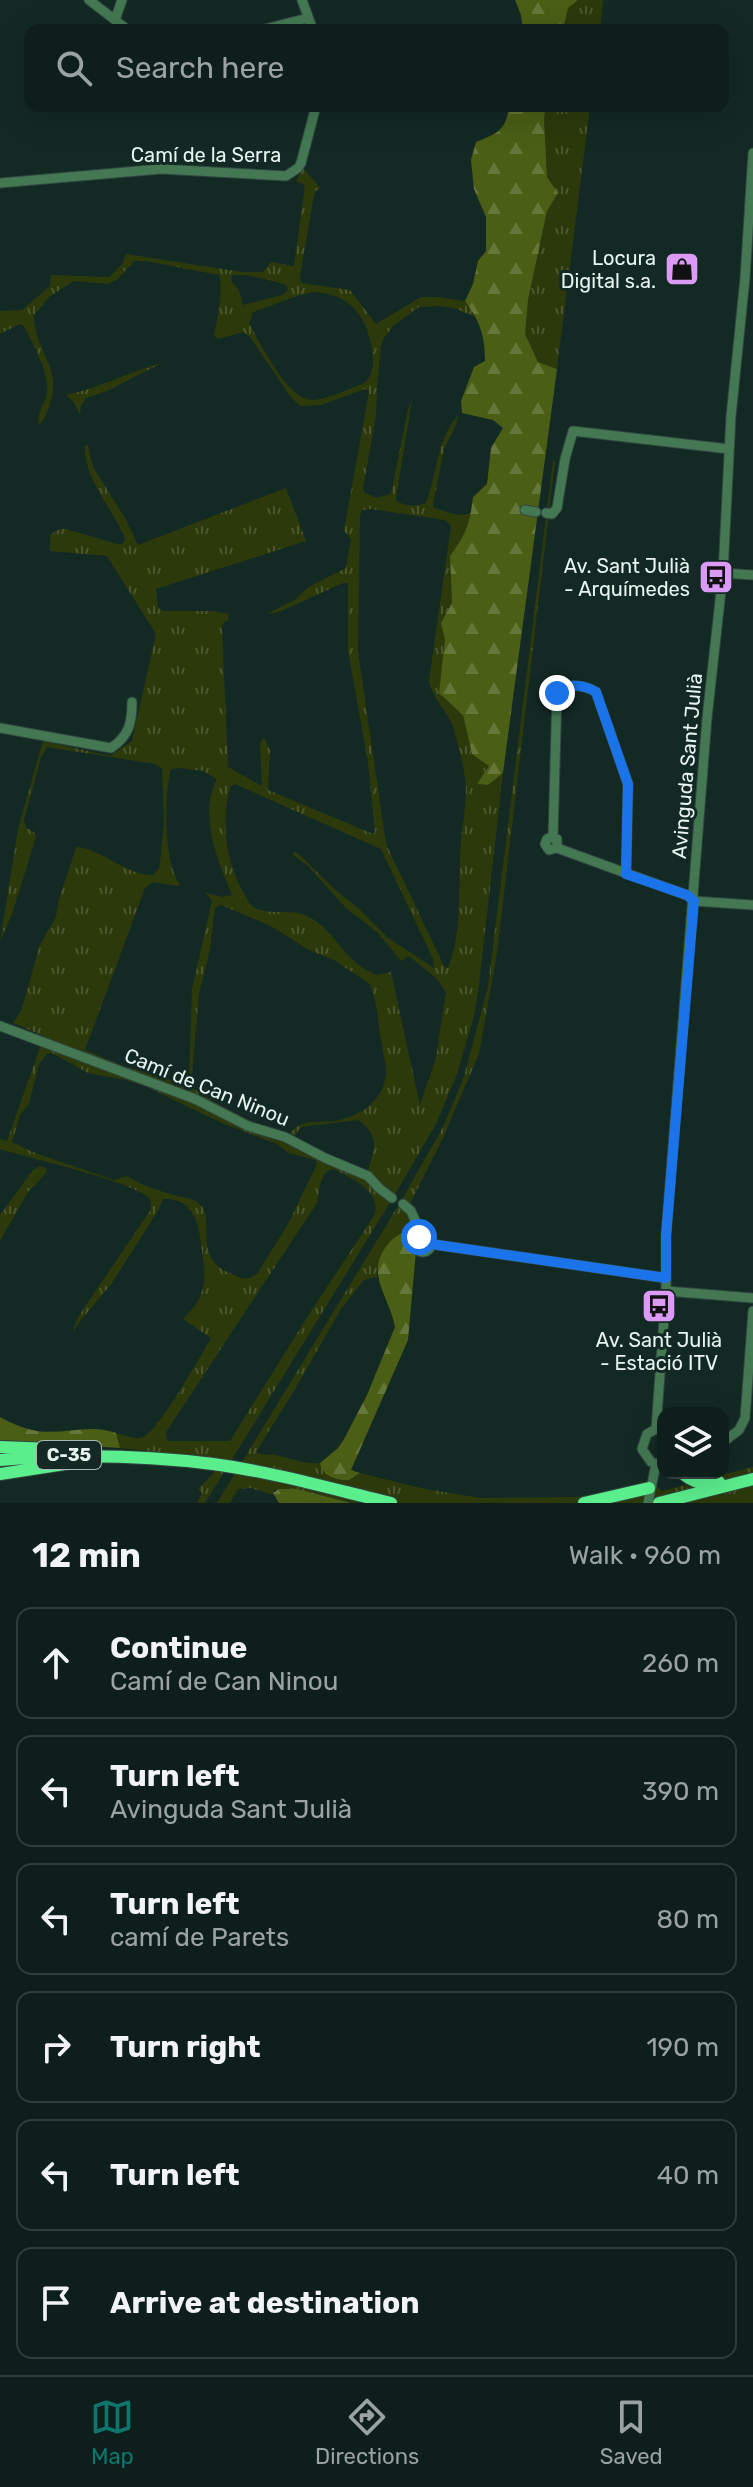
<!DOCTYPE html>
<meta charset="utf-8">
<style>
body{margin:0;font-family:Rubik,sans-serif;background:#172724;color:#f1f3f6}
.controls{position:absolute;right:24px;bottom:24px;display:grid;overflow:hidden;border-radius:16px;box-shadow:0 8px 32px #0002}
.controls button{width:72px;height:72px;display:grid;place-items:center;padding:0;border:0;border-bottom:2px solid #2e3d3a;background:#0e1f1b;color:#f1f3f6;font:40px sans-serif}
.stop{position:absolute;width:24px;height:24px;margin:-18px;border:6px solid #1a73e8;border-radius:50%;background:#fff}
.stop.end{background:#1a73e8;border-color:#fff;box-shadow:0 2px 8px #0008}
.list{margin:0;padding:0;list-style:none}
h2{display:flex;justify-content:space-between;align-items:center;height:104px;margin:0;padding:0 32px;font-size:34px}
h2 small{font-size:26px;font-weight:400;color:#9ba2a3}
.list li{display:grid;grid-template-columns:52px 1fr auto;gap:24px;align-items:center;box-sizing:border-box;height:112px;margin:0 16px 16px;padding:0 16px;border:2px solid #2e3d3a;border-radius:16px}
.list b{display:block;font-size:30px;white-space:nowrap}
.list p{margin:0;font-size:26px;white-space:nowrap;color:#9ba2a3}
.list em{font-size:26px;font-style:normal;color:#9ba2a3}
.icon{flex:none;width:44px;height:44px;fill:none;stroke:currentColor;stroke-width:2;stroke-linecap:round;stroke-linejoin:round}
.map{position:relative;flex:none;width:753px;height:1503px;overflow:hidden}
.search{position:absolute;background:#0e1f1b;box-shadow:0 8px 32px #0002;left:24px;right:24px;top:24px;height:88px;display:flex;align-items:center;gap:20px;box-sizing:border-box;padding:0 28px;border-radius:16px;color:#9ba2a3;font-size:30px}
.sheet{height:872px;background:#0e1f1b}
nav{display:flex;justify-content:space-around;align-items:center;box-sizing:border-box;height:112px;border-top:2px solid #2e3d3a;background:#0e1f1b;font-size:22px;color:#9ba2a3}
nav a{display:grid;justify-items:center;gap:4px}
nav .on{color:#0f766e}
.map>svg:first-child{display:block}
.grass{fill:url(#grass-tufts);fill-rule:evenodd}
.forest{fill:url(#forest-firs)}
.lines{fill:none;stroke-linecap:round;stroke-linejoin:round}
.minor-casing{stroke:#314641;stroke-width:11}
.highway-casing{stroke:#314641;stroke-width:14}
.minor{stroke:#437852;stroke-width:9}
.highway{stroke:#5bee8c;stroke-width:12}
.route{stroke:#1a73e8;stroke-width:10}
.labels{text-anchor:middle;stroke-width:6;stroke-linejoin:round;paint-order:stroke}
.shield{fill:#132924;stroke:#a7b8b4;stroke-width:2}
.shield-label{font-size:18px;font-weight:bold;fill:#e7f5f1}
.street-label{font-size:20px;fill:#e7f5f1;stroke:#132924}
.poi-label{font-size:20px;fill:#e7f5f1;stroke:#132924;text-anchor:end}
</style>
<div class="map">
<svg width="753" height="1503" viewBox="0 0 753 1503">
<defs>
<pattern id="grass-tufts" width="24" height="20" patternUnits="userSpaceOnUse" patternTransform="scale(2)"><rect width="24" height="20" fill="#2c390b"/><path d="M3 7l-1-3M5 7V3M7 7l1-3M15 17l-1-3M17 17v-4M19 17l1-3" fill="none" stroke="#4b562f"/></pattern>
<pattern id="forest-firs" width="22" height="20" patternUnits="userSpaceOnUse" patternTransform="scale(2)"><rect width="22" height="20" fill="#4a5e15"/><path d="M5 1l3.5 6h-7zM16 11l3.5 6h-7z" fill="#647638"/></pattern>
</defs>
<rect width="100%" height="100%" fill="#132924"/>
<path class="grass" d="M 578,0 L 603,0 L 600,30 L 563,30 L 568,7 Z
M 546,106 L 590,106 L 557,369 L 538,362 L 525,334 L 528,300 L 547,211 L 558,193 L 547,177 L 544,118 Z
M 303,168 L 320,188 L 315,192 L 313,201 L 300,276 L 301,283 L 350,290 L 376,324 L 421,297 L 437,297 L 465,301 L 478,318 L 454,308 L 439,306 L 419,307 L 394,325 L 384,338 L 381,346 L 377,386 L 376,416 L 363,488 L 365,493 L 376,498 L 391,494 L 408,409 L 412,400 L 396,498 L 396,501 C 405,506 417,507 426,503 C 437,475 437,438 458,415 L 456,425 L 444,449 L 433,505 L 434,508 C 446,511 460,518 471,513 L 465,536 L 450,556 L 452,603 L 441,623 L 472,754 L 490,766 L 477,784 L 488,785 L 503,773 L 479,985 L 474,1016 L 457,1074 L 436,1124 L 394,1196 L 205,1503 L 197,1503 L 202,1493 L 198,1489 L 213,1474 L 220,1459 L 120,1448 L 116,1433 C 123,1435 134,1439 141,1438 C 157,1435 201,1355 211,1338 L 183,1319 C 190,1311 198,1304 201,1294 C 207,1280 204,1265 202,1251 C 199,1225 195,1197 163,1199 L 157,1212 L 112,1283 L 77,1325 L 73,1333 L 75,1324 L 82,1311 L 150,1211 L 151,1200 C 138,1182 28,1158 0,1149 L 0,1139 L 7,1141 L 44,1036 L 13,1023 L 21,1011 L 40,945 L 56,917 L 59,899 L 76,848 L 78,847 C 105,851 125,875 153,875 L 159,869 L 160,863 L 164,823 L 162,768 L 155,764 L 47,747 L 41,758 L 24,820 L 26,828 L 34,832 L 36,837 L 12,914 L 0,942 L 18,829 L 43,741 L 110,756 L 132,741 L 156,634 L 107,556 L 50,551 L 50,535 L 60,529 L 66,529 L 117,544 L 123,544 L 125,539 C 114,510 83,478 85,445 L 88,446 L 93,467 L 125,518 L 138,545 L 286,488 L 306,541 L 156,589 L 158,607 L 162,611 L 212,611 L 229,614 L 228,620 L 223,623 L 222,628 L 228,767 L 262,786 L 260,744 L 264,737 L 270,750 L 268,790 L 373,834 L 375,832 L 368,763 L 348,650 L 348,583 L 343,583 L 279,612 L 267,614 L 296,599 L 307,588 L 346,568 L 351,539 L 344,531 L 369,391 L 365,389 L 321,405 L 300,406 L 290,396 L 250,337 L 243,332 L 218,339 L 214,336 C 217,321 224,287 219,275 L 145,261 L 134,261 L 118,279 L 108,284 L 74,281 L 49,297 L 34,315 C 34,343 52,360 53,383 C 54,396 48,410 43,421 L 39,424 C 36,412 45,405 47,393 C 49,371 34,346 24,326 L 20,324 L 0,334 L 0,311 L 22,310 L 50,286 L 51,275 L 109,277 L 122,264 L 126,254 L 242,272 L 263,272 L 271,262 L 294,266 L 305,185 L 296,181 ZM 232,275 C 250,274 269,280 286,285 L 288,290 L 282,295 L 243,305 L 239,290 L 231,281 ZM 313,292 C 331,293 347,298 358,313 C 370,328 382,372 363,384 C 348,389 329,399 313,400 C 288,401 260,343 249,323 L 253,312 L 300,295 ZM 371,509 L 445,520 L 451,526 L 429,681 C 432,699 449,711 454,730 C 458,745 463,762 465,778 C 468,799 463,819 461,840 C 458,879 463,931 448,968 L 444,966 L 386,844 L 358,651 L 360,516 L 362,510 ZM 180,768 L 203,771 L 217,779 C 198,816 218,860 232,895 L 223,897 L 206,893 L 212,901 L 192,989 L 189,1079 L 185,1084 L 126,1067 L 85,1050 L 145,888 L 153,882 L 178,886 L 180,884 C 163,864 164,793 171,769 ZM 235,784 L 381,849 L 433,959 L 434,968 L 388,938 L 359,909 L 331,886 L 302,857 L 295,852 L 293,855 L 307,865 L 346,908 L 377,932 L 401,961 L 409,956 L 436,978 L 446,992 L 436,1058 L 420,1105 L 391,972 L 377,975 C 342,962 337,930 307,916 C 291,908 267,917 252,906 C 248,902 245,894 242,890 C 225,857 221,823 230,787 ZM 221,905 L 271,926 L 309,950 L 334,960 L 370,984 C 378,1003 378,1025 382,1045 C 383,1054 387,1066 386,1075 C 382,1103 359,1117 334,1121 C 315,1123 301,1118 289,1135 C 253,1124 222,1108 191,1087 L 199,994 L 210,950 L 214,914 L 215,908 ZM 52,1053 L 88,1073 L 126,1080 L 147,1087 L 222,1123 L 277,1144 L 289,1153 L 315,1160 L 317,1164 L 288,1224 L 257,1274 C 249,1280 243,1279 234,1275 C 187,1258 220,1217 197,1202 C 191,1198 180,1197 173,1195 C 157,1190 141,1185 127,1176 L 114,1180 L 35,1153 L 12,1142 L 20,1115 L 29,1104 L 39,1064 L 47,1054 ZM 359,1120 C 380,1138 375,1146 368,1171 L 327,1154 L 294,1136 L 301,1127 ZM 334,1169 C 351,1178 384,1192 374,1216 L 313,1308 L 230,1441 L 167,1441 L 166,1432 L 317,1203 C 320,1191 319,1171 334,1169 Z
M 164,362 L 107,391 L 86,398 L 81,406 L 80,415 L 73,401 L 66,395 C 100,388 131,371 164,362 Z
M 553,461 L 555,461 L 497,953 L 479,1054 L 442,1140 L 408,1208 L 412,1231 C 390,1234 376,1255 377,1277 L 364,1280 L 341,1309 L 297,1386 L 256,1452 C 262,1456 267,1454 274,1455 C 290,1457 304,1465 320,1463 C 328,1480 344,1485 360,1473 L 425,1489 L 481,1498 L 577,1497 L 656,1485 L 662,1491 L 753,1467 L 753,1503 L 351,1503 L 297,1489 L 274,1490 L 274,1495 L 251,1488 L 238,1489 L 230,1503 L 217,1503 L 401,1201 L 443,1127 L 464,1077 L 488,986 Z
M 40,1166 L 47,1169 L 46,1173 L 28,1192 L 0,1241 L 0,1215 L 33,1170 Z"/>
<path class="forest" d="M 515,0 L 578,0 L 568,8 L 563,30 L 523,30 L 521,15 Z
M 509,106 L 546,106 L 544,118 L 547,177 L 558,193 L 547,211 L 528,300 L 525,334 L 538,362 L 557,369 L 503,773 L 488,785 L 477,784 L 489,766 L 472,754 L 463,715 L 439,693 L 445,640 L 441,623 L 452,603 L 450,556 C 466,534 470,524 473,497 L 487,484 L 491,448 L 503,428 L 493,420 L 462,413 L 461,401 L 474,367 L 485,361 C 485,336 480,321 465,301 L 473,284 L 478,261 L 486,251 L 486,217 L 474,189 L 471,160 L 476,142 C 498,133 506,131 509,106 Z
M 412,1231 L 416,1251 L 408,1340 L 351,1470 L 360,1473 L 349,1480 C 337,1481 322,1476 320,1463 L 338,1448 L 344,1439 L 367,1395 L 395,1327 C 390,1298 366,1275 385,1248 C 392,1238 400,1232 412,1231 Z
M 0,1417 C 11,1423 24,1429 37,1431 C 64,1435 90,1423 116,1433 L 120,1448 L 0,1440 Z
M 279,1489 L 297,1489 L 351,1503 L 279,1503 L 273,1493 Z"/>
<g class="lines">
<g class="minor-casing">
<path id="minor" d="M 89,0 L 128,30
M 302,0 L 313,30
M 115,20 L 122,0
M 261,30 L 308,18
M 0,183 L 161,169 L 286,176 L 298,168 L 301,163 L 316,106
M 525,510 L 536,512
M 546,513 L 552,514 L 557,508 L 565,459 L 573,431 L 729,449
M 723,573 L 753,575
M 0,728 L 111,748 C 129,736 132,723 132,702
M 553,837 L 557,693 L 559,688 C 571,684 585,685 596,692 L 628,784 L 626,874
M 557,848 L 557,839 L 551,837 L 547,839 L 545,844 L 549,850 L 557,848 L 689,896 L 694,901 L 753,905
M 0,1026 L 195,1099 L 248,1126 L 285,1137 L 325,1158 L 368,1176 L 379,1188 L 392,1198
M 403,1204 L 411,1211 L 422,1236
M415 1244a8 8 0 1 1 16 0a8 8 0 1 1-16 0Z
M 431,1244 L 666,1278
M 666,1291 L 753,1298
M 656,1429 L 666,1291 L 666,1236 L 707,718 L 723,573 L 731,416 L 745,278 L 753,153
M 663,1429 L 656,1429 L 647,1434 L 642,1449 L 651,1462 L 663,1465
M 723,1442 L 739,1430 L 745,1418 L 753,1311
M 648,1503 L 656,1464"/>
</g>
<g class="highway-casing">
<path id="highway" d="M 0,1447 L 52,1449
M 0,1460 C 71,1454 142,1455 213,1464 C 273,1472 332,1489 391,1503
M 682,1473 C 693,1482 705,1486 719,1482
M 0,1474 L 84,1461
M 584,1503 L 649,1488
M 659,1503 L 753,1479"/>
</g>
<use href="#minor" class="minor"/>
<use href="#highway" class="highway"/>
</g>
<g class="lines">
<path class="route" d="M 419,1237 L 426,1237 L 431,1244 L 666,1278 L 666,1236 L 694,901 L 687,895 L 626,874 L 628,784 L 596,692 C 585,685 571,684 559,688 L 557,693"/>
</g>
<defs>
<g id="shop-square" transform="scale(1.8)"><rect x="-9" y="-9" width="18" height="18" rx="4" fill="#da9af6" stroke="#132924"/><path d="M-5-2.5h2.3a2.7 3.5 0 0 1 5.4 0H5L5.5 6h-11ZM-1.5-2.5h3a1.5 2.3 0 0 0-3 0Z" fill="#111"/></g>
<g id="bus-square" transform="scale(1.8)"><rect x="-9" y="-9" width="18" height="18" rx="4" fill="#da9af6" stroke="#132924"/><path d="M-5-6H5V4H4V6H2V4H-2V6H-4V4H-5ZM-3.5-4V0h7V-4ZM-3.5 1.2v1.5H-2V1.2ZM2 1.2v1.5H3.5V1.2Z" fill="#111"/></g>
</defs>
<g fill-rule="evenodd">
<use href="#shop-square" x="682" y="269"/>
<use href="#bus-square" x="716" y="577"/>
<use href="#bus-square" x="659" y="1306"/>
</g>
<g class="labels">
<rect class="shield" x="37" y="1441" width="64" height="28" rx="6"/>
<g class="shield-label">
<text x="69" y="1461">C-35</text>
</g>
<g class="street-label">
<text x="206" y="162">Camí de la Serra</text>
<text transform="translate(687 766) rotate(-85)" y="7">Avinguda Sant Julià</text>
<text transform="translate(207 1087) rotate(22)" y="7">Camí de Can Ninou</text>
</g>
<g class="poi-label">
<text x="656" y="265">Locura<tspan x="656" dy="23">Digital s.a.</tspan></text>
<text x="690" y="573">Av. Sant Julià<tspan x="690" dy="23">- Arquímedes</tspan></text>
<text x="659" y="1347" text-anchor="middle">Av. Sant Julià<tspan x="659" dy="23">- Estació ITV</tspan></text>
</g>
</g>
</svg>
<div class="controls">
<button><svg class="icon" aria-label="layers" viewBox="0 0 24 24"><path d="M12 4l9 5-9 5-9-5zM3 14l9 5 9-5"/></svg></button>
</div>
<div class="stop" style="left:419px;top:1237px"></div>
<div class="stop end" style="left:557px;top:693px"></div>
<div class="search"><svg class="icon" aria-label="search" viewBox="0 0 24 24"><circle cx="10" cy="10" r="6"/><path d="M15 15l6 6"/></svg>Search here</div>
</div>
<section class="sheet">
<h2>12 min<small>Walk · 960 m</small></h2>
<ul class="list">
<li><svg class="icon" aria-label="ahead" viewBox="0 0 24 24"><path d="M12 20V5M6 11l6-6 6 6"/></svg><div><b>Continue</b><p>Camí de Can Ninou</p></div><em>260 m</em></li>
<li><svg class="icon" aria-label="left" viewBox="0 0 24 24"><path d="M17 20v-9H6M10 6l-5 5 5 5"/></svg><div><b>Turn left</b><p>Avinguda Sant Julià</p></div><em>390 m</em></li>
<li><svg class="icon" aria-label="left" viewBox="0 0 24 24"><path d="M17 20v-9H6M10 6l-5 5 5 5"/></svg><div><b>Turn left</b><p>camí de Parets</p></div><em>80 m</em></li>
<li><svg class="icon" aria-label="right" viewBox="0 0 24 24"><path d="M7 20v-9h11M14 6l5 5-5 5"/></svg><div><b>Turn right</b></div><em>190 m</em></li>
<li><svg class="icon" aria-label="left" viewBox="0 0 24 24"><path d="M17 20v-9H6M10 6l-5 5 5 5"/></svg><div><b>Turn left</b></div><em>40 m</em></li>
<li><svg class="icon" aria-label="arrive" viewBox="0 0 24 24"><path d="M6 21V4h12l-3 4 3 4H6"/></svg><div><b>Arrive at destination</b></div></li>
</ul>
</section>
<nav>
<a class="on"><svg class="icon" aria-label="map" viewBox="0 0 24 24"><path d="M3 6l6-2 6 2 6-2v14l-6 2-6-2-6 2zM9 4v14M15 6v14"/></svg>Map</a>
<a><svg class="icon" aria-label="directions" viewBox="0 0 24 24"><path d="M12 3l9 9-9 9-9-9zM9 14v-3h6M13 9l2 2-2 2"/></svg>Directions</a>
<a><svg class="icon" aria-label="saved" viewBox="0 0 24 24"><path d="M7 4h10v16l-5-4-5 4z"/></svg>Saved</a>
</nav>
